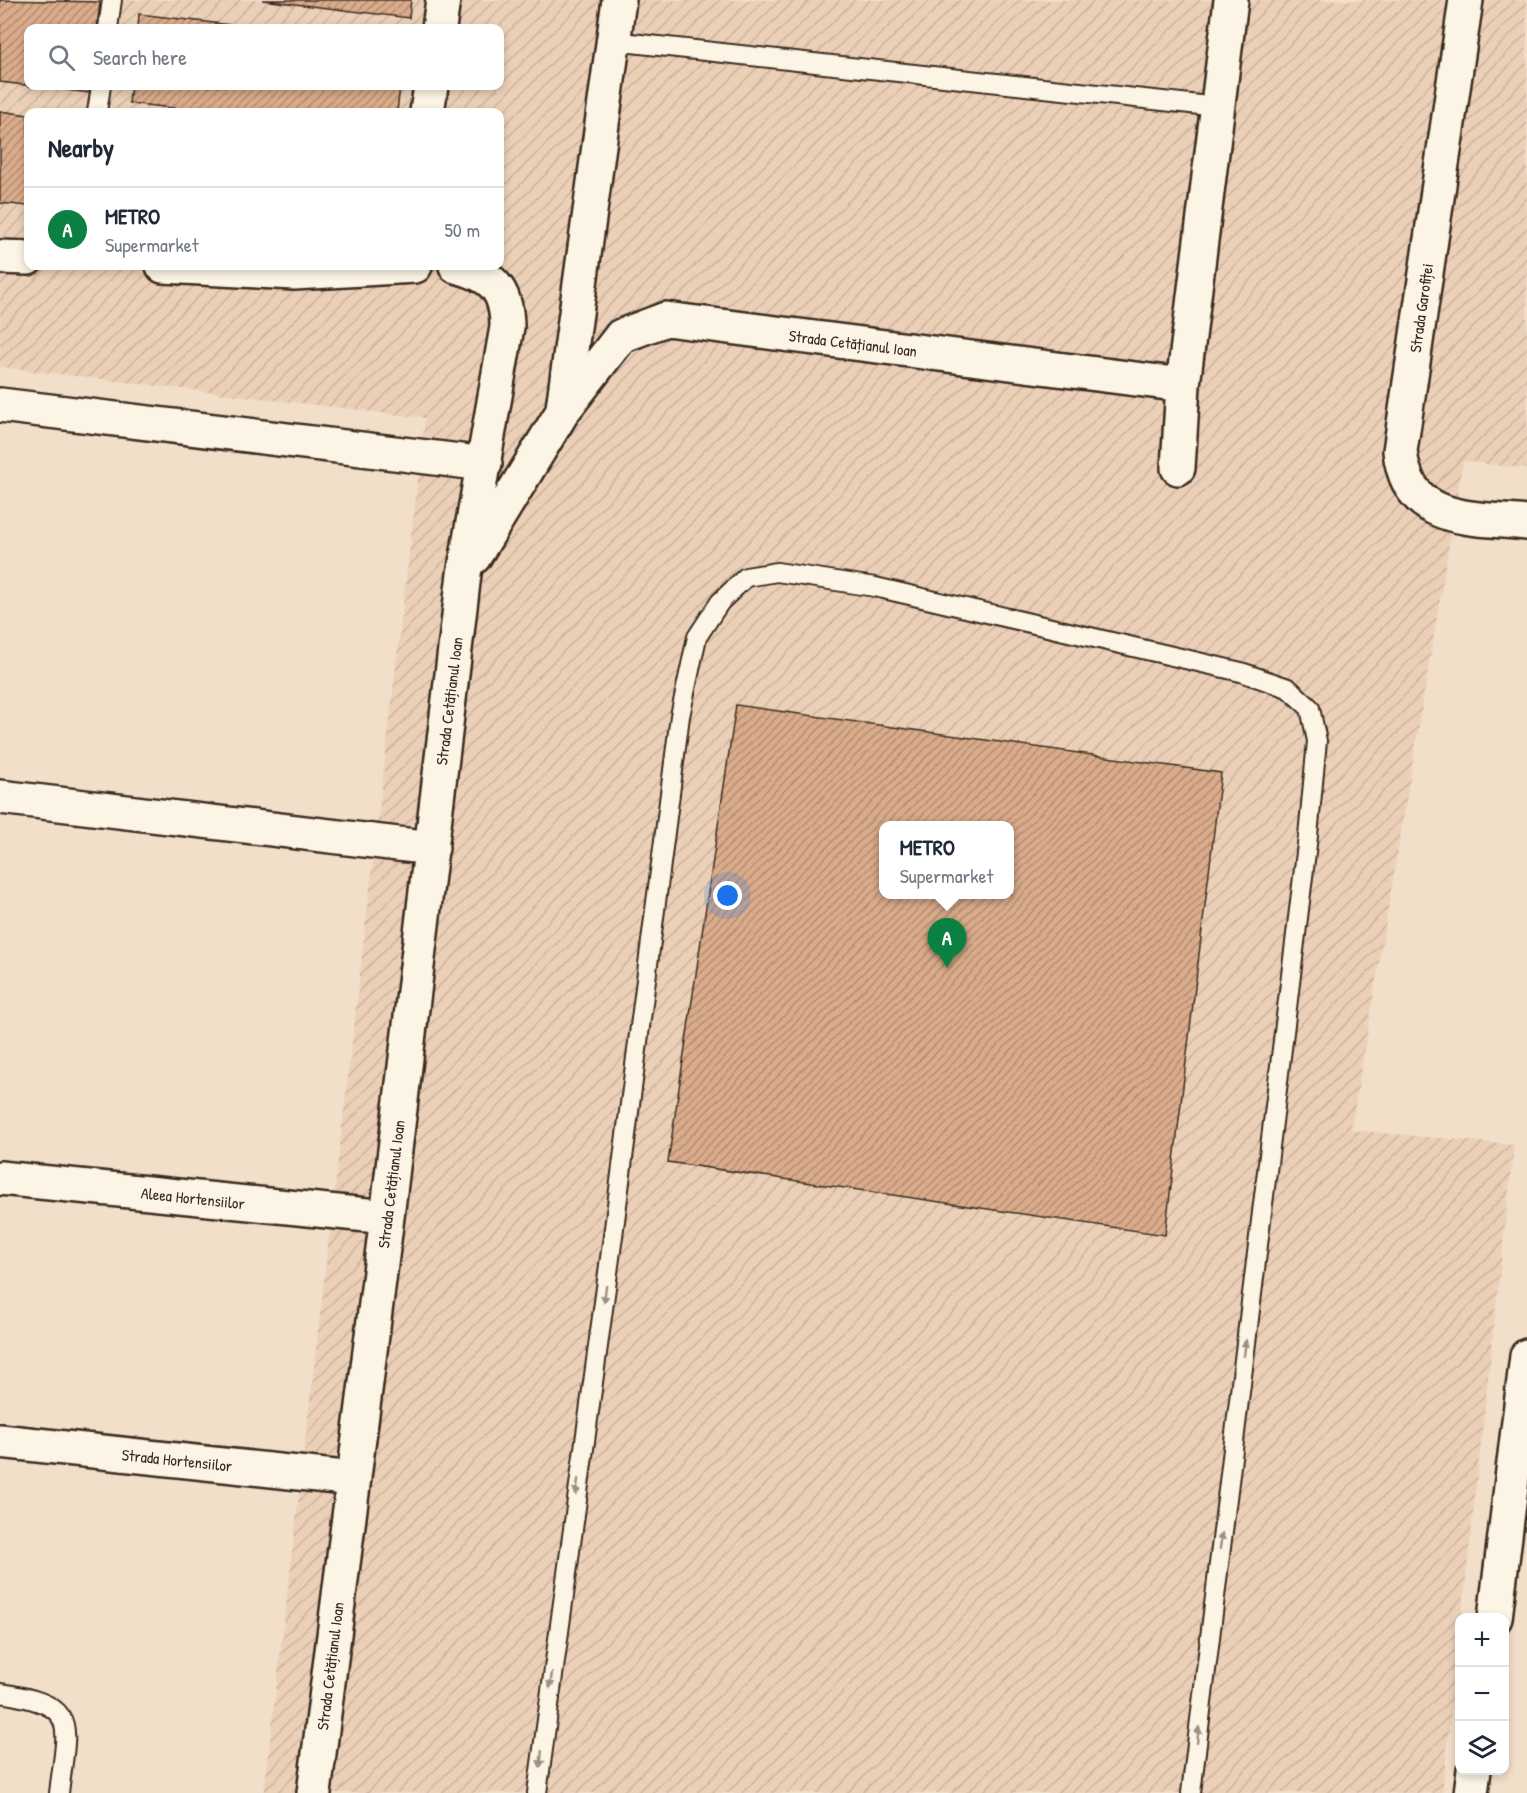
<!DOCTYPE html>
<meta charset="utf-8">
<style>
body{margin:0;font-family:"Patrick Hand",sans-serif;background:#f6f6f7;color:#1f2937}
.controls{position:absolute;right:18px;bottom:18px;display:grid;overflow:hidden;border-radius:12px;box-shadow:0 3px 9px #0003}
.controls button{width:54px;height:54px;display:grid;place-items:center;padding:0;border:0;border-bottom:2px solid #e0e1e3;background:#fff;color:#1f2937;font:30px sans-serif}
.you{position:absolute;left:728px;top:896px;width:21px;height:21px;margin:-15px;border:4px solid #fff;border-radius:50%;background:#1a73e8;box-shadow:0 0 0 9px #1a73e833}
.badge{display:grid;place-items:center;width:39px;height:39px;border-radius:50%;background:#0b8043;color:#fff;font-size:20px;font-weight:700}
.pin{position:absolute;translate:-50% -50px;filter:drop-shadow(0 2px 3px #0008)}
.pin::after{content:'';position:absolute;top:32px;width:21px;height:18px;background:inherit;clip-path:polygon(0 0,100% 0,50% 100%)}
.popup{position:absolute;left:879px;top:821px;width:135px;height:78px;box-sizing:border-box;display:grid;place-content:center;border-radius:12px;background:#fff;filter:drop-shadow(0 2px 4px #0005);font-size:20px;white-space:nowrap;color:#747a83}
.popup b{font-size:22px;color:#1f2937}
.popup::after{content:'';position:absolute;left:50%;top:100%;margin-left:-12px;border:12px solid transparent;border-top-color:#fff}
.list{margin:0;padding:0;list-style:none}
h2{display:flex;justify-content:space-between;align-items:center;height:78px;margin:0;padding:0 24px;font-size:26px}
h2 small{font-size:20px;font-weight:400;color:#747a83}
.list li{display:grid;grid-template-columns:39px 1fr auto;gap:18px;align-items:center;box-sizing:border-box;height:84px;padding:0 24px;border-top:2px solid #e0e1e3}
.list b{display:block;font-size:22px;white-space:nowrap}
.list p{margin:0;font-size:20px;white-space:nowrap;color:#747a83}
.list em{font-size:20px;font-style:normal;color:#747a83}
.icon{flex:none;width:33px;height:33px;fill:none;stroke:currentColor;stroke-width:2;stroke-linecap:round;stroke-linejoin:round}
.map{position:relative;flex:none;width:1527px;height:1793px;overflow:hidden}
.search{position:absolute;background:#fff;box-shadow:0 3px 9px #0003;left:24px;top:24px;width:480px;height:66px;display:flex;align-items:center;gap:15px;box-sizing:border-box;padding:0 21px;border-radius:12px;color:#747a83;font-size:22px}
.panel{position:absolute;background:#fff;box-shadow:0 3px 9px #0003;left:24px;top:108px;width:480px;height:162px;border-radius:12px}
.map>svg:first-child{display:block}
.industrial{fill:url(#industrial-furrows);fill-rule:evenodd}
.building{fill:url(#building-hatch);stroke:#3b2a1e;stroke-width:1.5;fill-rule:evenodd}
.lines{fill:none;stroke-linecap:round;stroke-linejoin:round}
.lane-casing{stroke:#3b2a1e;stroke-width:22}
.street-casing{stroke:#3b2a1e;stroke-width:38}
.lane{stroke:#fcf5e5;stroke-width:18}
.street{stroke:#fcf5e5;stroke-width:33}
.oneway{fill:#9c9082}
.labels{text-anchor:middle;stroke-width:5;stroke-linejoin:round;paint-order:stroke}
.street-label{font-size:16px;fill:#3b2a1e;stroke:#fcf5e5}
</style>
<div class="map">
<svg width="1527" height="1793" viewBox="0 0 1527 1793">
<defs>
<pattern id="industrial-furrows" width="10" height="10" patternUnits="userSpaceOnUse" patternTransform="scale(1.5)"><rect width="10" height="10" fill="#ebd0b7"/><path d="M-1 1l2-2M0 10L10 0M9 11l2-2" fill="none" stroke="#cab39d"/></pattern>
<pattern id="building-hatch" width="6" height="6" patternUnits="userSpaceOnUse" patternTransform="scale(1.5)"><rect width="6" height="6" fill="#daac8b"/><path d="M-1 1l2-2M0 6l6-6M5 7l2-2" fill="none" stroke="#b28c71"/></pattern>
</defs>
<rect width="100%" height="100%" fill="#f2dfca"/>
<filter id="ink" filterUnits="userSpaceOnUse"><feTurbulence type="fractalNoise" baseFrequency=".0167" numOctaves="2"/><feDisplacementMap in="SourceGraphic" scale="12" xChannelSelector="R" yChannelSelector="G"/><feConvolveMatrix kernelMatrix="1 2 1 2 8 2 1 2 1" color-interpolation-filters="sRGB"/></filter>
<g filter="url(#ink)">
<path class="industrial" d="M 0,0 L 1527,0 L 1527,469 L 1463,461 L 1351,1130 L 1514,1145 L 1442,1793 L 264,1793 L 425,418 L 0,367 ZM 28,28 L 500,28 L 500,86 L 28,86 ZM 28,112 L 500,112 L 500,266 L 28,266 ZM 884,826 L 1010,826 L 1010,894 L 884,894 Z"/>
<path class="building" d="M 0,0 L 100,2 L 97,28 L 28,28 L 28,86 L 91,86 L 90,93 L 0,82 Z
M 262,0 L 411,0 L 409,18 Z
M 139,14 L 256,28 L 138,28 Z
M 131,86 L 400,86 L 397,112 L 208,112 L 129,103 Z
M 0,111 L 28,115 L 28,206 L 0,203 Z
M 736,705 L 1221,773 L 1165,1235 L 668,1162 ZM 884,826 L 1010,826 L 1010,894 L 884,894 Z"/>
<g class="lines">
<g class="lane-casing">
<path id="lane" d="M 108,28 L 112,0
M 613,41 L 1218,107
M 97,112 L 101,86
M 0,1693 C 81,1705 67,1723 59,1793
M 537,1793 L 613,1236 L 680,716 L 697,637 L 720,602 L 746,577 L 777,572 L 875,587 L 1241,672 L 1288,688 L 1310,708 L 1317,741 L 1308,836 L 1191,1793"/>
</g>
<g class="street-casing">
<path id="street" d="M 1466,0 L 1400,451 C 1408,524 1469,517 1527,523
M 439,28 L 443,0
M 427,112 L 431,86
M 0,257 L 28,258
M 163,266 L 294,273 L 415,266
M 0,405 L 485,464
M 563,408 L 619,0
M 1178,468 L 1183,385 L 1231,0
M 474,557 L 563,411 L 621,336 L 666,319 L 1183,385
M 0,797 L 432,848
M 0,1178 L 387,1217
M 0,1441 L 354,1479
M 1495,1618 L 1527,1356
M 314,1793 L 387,1217 L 464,574 L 507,327 C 507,288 491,275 456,266
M 1471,1793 L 1474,1770"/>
</g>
<use href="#lane" class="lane"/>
<use href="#street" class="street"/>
</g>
<defs><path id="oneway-solid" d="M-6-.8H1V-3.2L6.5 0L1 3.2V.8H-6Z" transform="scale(1.5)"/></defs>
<g class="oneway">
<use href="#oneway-solid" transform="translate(605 1294) rotate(98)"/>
<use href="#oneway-solid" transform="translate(1245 1348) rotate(-83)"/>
<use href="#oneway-solid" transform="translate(577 1487) rotate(98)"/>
<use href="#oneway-solid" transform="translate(1221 1541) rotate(-82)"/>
<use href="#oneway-solid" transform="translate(551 1680) rotate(98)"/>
<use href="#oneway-solid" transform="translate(1198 1735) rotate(-83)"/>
<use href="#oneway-solid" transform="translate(541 1759) rotate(96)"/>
</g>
</g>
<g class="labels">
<g class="street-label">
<text transform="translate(1421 308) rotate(-82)" y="6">Strada Garofiței</text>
<text transform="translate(853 343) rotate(7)" y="6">Strada Cetățianul Ioan</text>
<text transform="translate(449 701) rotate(-83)" y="6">Strada Cetățianul Ioan</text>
<text transform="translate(391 1184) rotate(-83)" y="6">Strada Cetățianul Ioan</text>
<text transform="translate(193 1198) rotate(6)" y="6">Aleea Hortensiilor</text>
<text transform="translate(177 1460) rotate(6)" y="6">Strada Hortensiilor</text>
<text transform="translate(330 1666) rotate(-83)" y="6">Strada Cetățianul Ioan</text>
</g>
</g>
</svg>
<div class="controls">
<button>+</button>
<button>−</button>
<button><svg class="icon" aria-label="layers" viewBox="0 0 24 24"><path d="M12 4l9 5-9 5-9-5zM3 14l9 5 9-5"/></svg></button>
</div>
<div class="you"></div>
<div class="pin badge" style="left:947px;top:968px">A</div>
<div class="popup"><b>METRO</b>Supermarket</div>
<div class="search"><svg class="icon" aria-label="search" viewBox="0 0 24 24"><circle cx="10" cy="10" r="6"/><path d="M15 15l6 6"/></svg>Search here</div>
<section class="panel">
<h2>Nearby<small></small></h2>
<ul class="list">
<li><span class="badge">A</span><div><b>METRO</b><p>Supermarket</p></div><em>50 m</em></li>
</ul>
</section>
</div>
